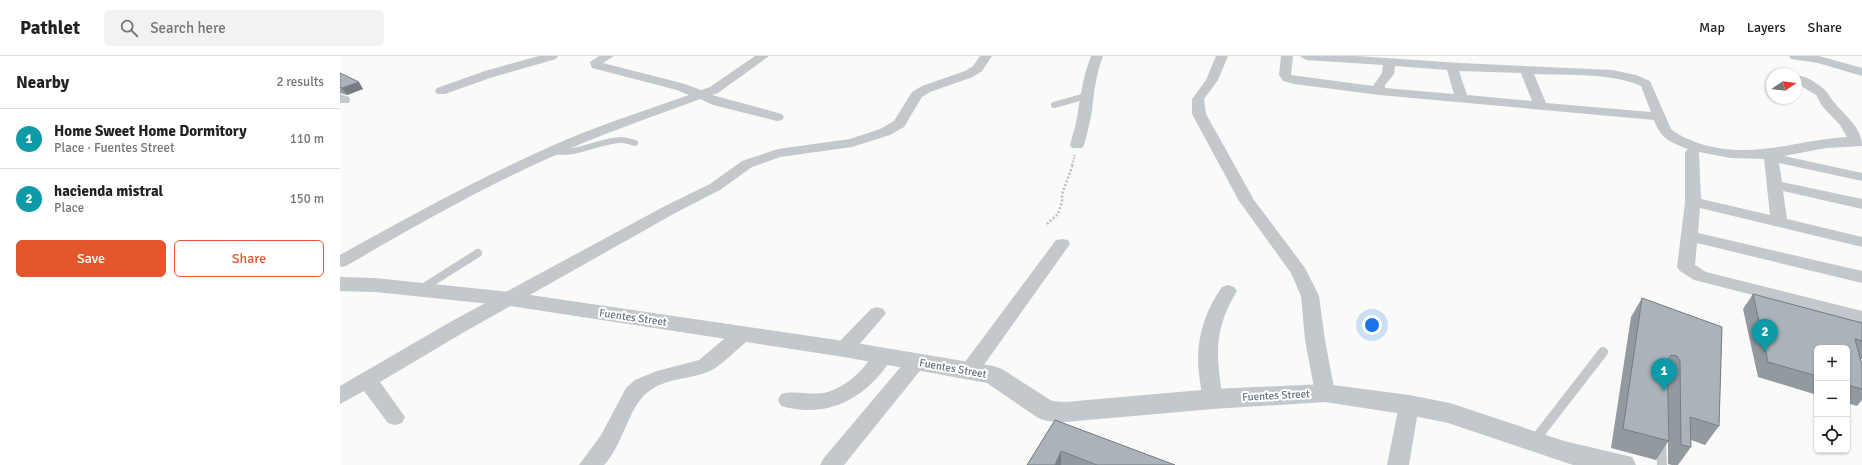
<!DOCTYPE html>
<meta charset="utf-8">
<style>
body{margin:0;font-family:Signika,sans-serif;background:#f2f2f2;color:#222}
.controls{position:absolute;right:12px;bottom:12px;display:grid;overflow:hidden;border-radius:6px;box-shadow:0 1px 3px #0004}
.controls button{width:36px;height:36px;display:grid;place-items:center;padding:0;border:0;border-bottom:1px solid #e0e0e0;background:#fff;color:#222;font:20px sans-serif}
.compass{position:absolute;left:1426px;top:12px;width:36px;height:36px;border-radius:50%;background:#fff;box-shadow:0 1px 3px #0004;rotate:77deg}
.you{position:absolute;left:1032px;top:269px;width:14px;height:14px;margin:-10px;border:3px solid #fff;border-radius:50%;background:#1a73e8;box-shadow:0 0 0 6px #1a73e833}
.badge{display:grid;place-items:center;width:26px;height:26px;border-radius:50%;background:#e4572e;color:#fff;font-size:13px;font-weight:700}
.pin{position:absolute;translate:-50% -33px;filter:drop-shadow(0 1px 2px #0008)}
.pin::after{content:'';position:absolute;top:21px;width:14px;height:12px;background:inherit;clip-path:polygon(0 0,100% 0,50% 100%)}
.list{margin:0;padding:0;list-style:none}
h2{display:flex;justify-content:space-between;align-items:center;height:52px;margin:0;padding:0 16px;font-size:17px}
h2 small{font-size:13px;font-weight:400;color:#767676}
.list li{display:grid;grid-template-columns:26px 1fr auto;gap:12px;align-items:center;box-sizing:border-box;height:60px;padding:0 16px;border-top:1px solid #e0e0e0}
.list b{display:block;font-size:15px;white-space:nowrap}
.list p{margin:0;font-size:13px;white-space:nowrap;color:#767676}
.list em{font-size:13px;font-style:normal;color:#767676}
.actions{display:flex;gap:8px;padding:12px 16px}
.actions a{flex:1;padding:9px 0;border:1px solid #e4572e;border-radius:6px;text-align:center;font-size:14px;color:#e4572e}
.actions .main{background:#e4572e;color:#fff}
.icon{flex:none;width:22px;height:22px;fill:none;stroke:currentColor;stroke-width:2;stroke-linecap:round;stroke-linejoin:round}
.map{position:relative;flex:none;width:1522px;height:409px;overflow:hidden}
header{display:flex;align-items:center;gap:24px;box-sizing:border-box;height:56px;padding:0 20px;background:#fff;border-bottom:1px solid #e0e0e0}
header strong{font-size:19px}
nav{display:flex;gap:22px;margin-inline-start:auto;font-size:14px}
.search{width:280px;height:36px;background:#f2f2f2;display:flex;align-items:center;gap:10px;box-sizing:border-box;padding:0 14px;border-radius:6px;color:#767676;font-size:15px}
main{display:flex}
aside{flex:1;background:#fff}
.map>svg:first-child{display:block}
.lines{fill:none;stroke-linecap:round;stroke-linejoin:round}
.path-far1{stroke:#bbbfc2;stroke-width:2;stroke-dasharray:1.5 1.5;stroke-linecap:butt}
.path{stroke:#bbbfc2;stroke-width:2.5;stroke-dasharray:2 2;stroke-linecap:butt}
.service-far2{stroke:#c3c8cc;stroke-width:6}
.service-far1{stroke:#c3c8cc;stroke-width:8}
.service{stroke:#c3c8cc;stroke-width:10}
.minor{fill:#c3c8cc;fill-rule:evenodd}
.tertiary{fill:#c3c8cc;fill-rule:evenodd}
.wall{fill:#929a9f}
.shaded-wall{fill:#777d82}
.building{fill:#aab3b9;stroke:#777d82}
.labels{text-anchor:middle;stroke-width:4;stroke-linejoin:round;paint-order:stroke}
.street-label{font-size:11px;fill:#657683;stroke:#fff}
</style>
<header>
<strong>Pathlet</strong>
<div class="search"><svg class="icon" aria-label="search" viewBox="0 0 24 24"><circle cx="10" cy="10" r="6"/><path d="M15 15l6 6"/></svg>Search here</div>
<nav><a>Map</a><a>Layers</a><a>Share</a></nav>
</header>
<main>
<aside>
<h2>Nearby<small>2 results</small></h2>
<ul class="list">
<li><span class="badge" style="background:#0f9aa8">1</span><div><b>Home Sweet Home Dormitory</b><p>Place · Fuentes Street</p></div><em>110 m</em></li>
<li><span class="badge" style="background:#0f9aa8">2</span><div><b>hacienda mistral</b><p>Place</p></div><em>150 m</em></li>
</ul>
<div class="actions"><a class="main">Save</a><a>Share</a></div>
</aside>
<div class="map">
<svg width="1522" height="409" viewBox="0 0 1522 409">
<rect width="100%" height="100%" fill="#fafaf8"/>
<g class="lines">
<path class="path-far1" d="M 732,109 L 735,98"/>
<path class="path" d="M 707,168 L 718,158 L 722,146 L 722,138 L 733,108"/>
<path class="service-far2" d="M 714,49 L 746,40
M 213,95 C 237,100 259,84 282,84 C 286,84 291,86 295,87"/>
<path class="service-far1" d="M 81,233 L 138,197"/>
<path class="service" d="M 1194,385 L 1263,296
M 1321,386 L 1322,409"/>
<path class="minor" d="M 199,0 L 218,0 L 216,3 L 153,21 L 105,38 L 97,38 L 95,35 L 97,32 L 145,15 Z
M 259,0 L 274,0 L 263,7 L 345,28 L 361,34 L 370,31 L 415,0 L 429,0 L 378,37 L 372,39 L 442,58 L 444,61 L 442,64 L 437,65 L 373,49 L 360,43 C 312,61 264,77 218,98 C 145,130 75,170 6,210 L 0,211 L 0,199 C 68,161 136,124 207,92 C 253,71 301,56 349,39 L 337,34 L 252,12 L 250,6 Z
M 640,0 L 652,0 L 642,15 L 633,21 L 590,36 L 582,41 L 564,71 L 550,79 L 512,91 L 440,101 L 412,111 L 380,134 L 337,156 L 126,275 L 40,326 L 65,361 L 62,367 L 55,369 L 48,367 L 24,335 L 0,348 L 0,330 L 112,265 L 325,150 L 370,128 L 402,105 L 438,93 L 510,83 L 540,73 L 554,65 L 572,36 L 582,30 L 625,15 L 633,10 Z
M 751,0 L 763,0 C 756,18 754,36 752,55 C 750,66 747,78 744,89 L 742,92 L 732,92 L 730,89 C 733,78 737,66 738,55 C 741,36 744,18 751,0 Z
M 876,0 L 888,0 L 878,24 L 864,43 L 866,58 L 914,144 L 965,212 L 979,240 L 985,284 L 995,337 L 992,342 L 985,345 L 978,342 L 975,337 L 965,284 L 961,240 L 951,217 L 899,145 L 852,58 L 852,43 L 866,24 Z
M 941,0 L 953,0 L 951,19 L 1033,30 L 1042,17 L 1043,9 L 966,4 L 960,0 L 1016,0 L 1120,7 L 1272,14 L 1296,19 L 1310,25 L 1331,73 C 1340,81 1353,85 1364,89 C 1417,103 1456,84 1507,81 L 1500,69 L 1482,50 L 1476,39 L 1456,27 L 1456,20 C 1464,18 1480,29 1486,35 C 1489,38 1490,42 1493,45 C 1504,59 1522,71 1522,90 L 1486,92 L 1444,100 L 1522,117 L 1522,125 L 1439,107 L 1442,126 L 1522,143 L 1522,153 L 1443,135 L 1447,163 L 1522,181 L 1522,191 L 1360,152 L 1358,177 L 1522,215 L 1522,227 L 1357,187 L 1355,209 L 1366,216 L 1522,255 L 1522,267 L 1354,224 L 1340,215 L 1337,211 L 1345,146 L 1345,96 L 1348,93 C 1330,86 1321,83 1314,64 L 1039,39 L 954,28 L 943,25 L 939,19 ZM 1055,10 L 1107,14 L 1114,38 L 1045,32 L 1045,29 L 1054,18 ZM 1119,15 L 1181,17 L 1192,45 L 1127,39 ZM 1194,18 C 1229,20 1268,16 1301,30 L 1311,56 L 1206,47 ZM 1359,96 L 1390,102 L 1424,103 L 1430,159 L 1361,143 Z
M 1449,0 L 1479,0 L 1522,12 L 1522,20 L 1478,7 L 1451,3 Z
M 0,38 L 9,41 L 10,44 L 9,47 L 0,47 Z
M 722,183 L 728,184 L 730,188 L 636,320 L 629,322 L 622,320 L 619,315 L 622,310 L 716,184 Z
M 888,229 L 894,231 L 897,235 C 873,274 876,300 883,343 L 880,349 L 873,351 L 866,349 C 862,341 861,333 860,325 C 854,291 862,259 882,231 Z
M 537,251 L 543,253 L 546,257 L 543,261 L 511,298 L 504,300 L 497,298 L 494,293 L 497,288 L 531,253 Z
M 403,271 L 410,273 L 412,278 L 410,283 C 399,291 383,308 372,314 C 352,324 326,321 308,336 C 288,351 283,390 264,409 L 239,409 L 261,379 L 286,332 L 295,324 L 317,315 L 359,304 L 396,273 Z
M 543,293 L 550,295 L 553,300 C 529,341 488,364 441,350 L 438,344 L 441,338 C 458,333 477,342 493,334 C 505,329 515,321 523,312 C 530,304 533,296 543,293 Z
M 576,299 L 583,301 L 586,306 L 583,311 L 504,409 L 480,409 L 483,403 L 569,301 Z
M 1069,341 L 1076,343 L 1079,349 L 1069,409 L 1047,409 L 1059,349 L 1062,343 Z"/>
<path class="tertiary" d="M 0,221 L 35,222 L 170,236 L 504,285 L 653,310 L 662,313 L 712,345 L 725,346 L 873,333 L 985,328 L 1069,339 L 1110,347 L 1224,385 L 1292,401 L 1296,409 L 1233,409 L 1108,367 L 1069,359 L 985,346 L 873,353 L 725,366 L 707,365 L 698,362 L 647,327 L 504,301 L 170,250 L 35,236 L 0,235 Z"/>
</g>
<path class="wall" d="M 0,17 L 23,33 L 7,39 L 0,37 Z
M 1413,238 L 1522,267 L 1522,303 L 1520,303 L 1522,309 L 1522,344 L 1517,350 L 1507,347 L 1507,292 L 1477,292 L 1477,339 L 1418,321 L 1403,253 Z
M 1302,242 L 1382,271 L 1379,370 L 1365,389 L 1351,384 L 1351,391 L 1338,409 L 1332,409 L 1328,408 L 1328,386 L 1316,404 L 1271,392 L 1291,261 Z
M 715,364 L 835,409 L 687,409 Z"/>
<path class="shaded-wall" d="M 19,26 L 23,33 L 7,39 L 2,32 Z
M 721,395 L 721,409 L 715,409 Z"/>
<path class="building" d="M 0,17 L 19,26 L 2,32 L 0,31 Z
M 1413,238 L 1522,267 L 1522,285 L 1515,283 L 1522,309 L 1522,333 L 1507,329 L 1507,292 L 1477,292 L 1477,320 L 1428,306 Z
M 1302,242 L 1382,271 L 1379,370 L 1350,361 L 1351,391 L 1341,389 L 1340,305 L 1337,300 L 1331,299 L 1327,305 L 1329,385 L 1283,373 Z
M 715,364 L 835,409 L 757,409 L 721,395 L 715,409 L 687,409 Z"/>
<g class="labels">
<g class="street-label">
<text transform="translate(293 261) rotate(8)" y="4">Fuentes Street</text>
<text transform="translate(613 312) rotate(10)" y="4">Fuentes Street</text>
<text transform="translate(936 339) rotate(-3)" y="4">Fuentes Street</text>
</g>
</g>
</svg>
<div class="controls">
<button>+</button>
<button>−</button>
<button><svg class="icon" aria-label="locate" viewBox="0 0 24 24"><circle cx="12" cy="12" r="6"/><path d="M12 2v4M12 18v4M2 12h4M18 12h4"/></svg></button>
</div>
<svg class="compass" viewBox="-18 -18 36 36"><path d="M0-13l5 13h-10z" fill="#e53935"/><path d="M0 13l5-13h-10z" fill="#767676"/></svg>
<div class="you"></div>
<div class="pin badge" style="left:1324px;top:335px;background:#0f9aa8">1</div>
<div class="pin badge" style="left:1425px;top:296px;background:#0f9aa8">2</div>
</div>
</main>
